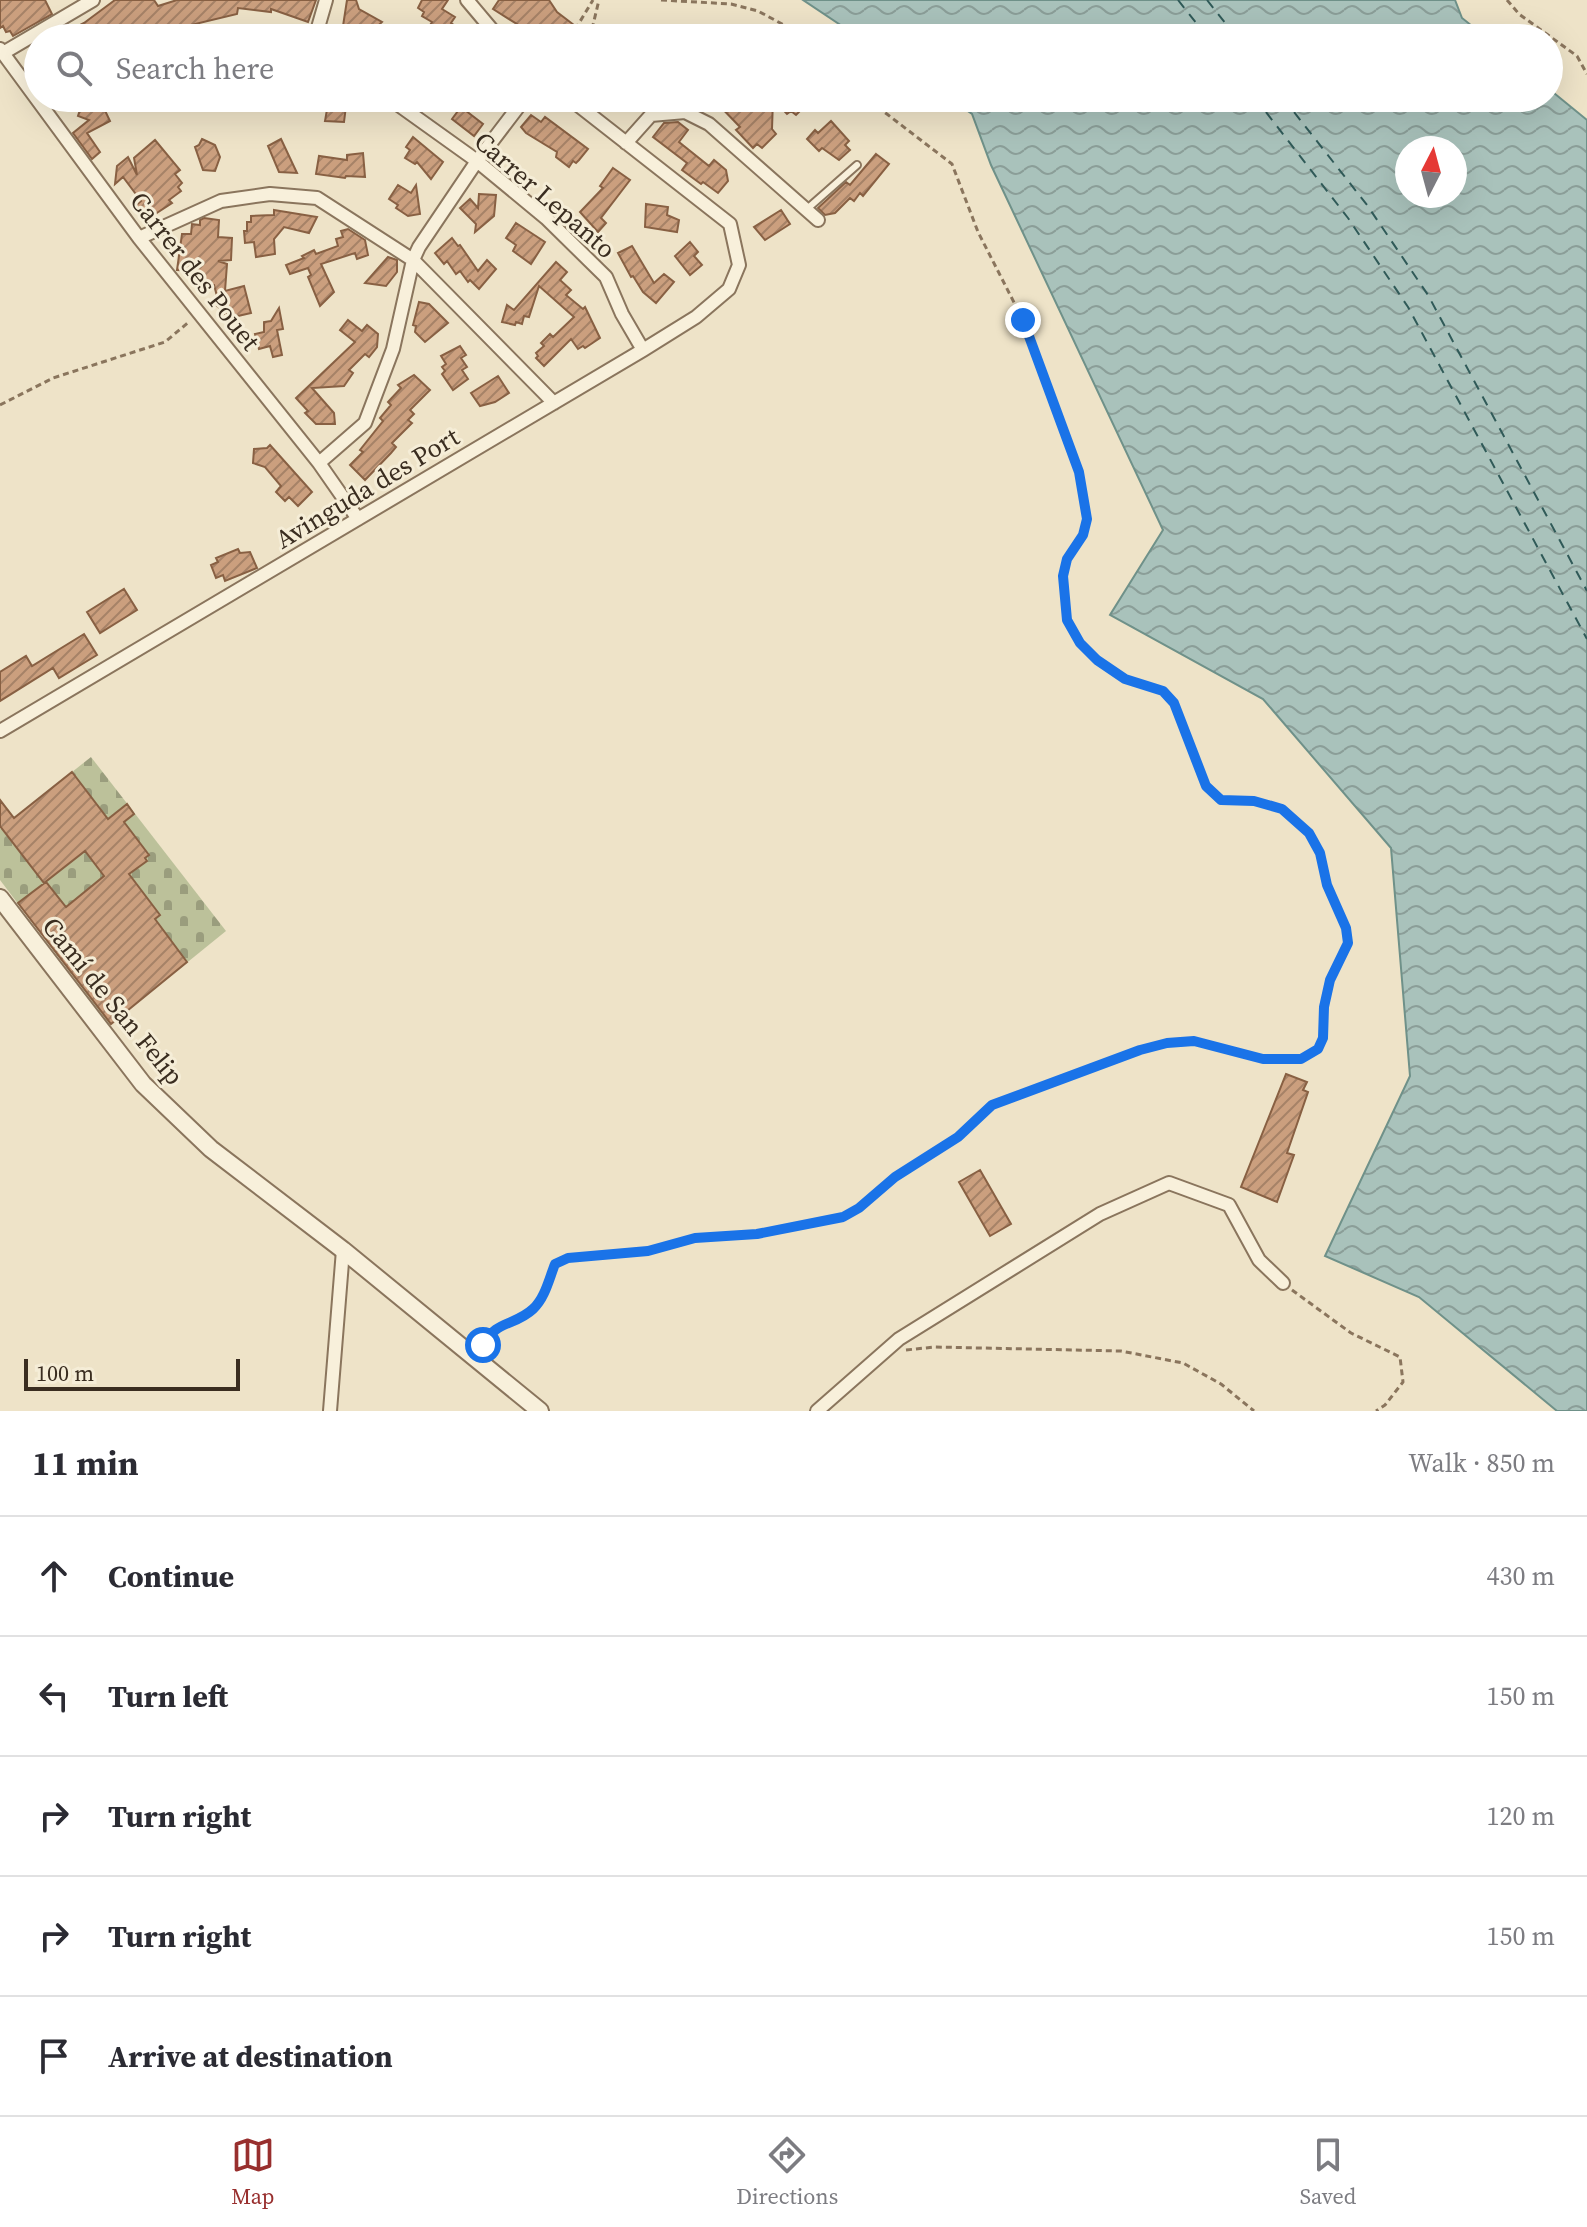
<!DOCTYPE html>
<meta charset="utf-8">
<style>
body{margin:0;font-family:"Source Serif 4",serif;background:#f7f7f7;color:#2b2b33}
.compass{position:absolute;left:1395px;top:136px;width:72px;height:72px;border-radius:50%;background:#fff;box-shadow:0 8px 32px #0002;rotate:6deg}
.scale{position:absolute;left:24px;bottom:20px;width:216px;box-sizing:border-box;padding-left:8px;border:4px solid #3a2d20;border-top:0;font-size:22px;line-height:28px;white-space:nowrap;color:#3a2d20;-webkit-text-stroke:6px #f5edd7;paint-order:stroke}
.stop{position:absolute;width:24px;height:24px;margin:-18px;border:6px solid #1a73e8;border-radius:50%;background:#fff}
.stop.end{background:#1a73e8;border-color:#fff;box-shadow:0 2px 8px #0008}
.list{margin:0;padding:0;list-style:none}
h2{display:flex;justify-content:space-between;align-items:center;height:104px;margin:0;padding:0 32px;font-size:34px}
h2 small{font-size:26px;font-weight:400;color:#7c7c81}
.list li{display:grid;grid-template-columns:52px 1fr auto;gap:24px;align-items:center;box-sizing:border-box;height:120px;padding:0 32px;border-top:2px solid #e1e1e2}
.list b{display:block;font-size:30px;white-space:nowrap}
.list em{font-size:26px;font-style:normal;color:#7c7c81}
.icon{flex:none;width:44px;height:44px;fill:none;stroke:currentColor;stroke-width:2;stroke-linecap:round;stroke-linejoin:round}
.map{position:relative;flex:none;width:1587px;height:1411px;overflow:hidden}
.search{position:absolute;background:#fff;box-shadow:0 8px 32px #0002;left:24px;right:24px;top:24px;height:88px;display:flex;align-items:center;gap:20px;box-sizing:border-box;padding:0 28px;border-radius:44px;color:#7c7c81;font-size:30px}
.sheet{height:704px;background:#fff}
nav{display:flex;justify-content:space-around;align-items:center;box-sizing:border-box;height:112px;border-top:2px solid #e1e1e2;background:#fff;font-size:22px;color:#7c7c81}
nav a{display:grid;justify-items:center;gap:4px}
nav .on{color:#982f2e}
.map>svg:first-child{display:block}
.cemetery{fill:url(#cemetery-stones)}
.water{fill:url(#water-waves);stroke:#6f9189;stroke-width:2;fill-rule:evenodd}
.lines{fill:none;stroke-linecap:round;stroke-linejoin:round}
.ferry{stroke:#305a58;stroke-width:2;stroke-dasharray:10 8;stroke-linecap:butt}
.building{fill:url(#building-hatch);stroke:#886043;stroke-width:2}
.service-casing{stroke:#8a755d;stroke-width:10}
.minor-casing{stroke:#8a755d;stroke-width:16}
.tertiary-casing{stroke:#8a755d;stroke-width:20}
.path{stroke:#8a755d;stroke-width:3;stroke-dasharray:6 4;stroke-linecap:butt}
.service{stroke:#f8f0db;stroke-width:6}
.minor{stroke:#f8f0db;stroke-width:12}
.tertiary{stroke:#f8f0db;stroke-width:16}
.route{stroke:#1a73e8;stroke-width:10}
.labels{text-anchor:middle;stroke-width:6;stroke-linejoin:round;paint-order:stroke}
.street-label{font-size:26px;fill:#3a2d20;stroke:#f5edd7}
</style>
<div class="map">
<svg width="1587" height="1411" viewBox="0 0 1587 1411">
<defs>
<pattern id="cemetery-stones" width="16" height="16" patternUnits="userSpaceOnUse" patternTransform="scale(2)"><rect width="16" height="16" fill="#bcc19a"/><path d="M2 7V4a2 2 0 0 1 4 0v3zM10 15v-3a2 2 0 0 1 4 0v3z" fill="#9a9d7d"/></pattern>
<pattern id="water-waves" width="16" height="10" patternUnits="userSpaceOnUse" patternTransform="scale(2)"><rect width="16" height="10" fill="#a9c2bb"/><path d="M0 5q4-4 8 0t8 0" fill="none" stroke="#8b9e98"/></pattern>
<pattern id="building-hatch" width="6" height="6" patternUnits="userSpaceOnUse" patternTransform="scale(2)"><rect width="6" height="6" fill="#cb9f7e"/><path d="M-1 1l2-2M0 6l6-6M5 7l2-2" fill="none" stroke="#a68267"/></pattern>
</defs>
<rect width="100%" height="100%" fill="#eee3c8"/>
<path class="cemetery" d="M 91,757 L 226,931 L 110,1025 L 0,880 L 0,829 Z"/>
<path class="water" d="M 803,0 L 1455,0 L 1462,18 L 1487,38 L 860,38 Z
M 1549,89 L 1587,120 L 1587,1411 L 1557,1411 L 1419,1297 L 1325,1256 L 1410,1076 L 1391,848 L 1263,699 L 1110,615 L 1163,530 L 991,165 L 972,114 L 949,98 L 1549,98 ZM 1407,148 L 1455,148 L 1455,196 L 1407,196 Z"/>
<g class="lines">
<path class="ferry" d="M 1178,0 L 1208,38
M 1207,0 L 1237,38
M 1255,98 L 1348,218 L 1408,307 L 1587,639
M 1283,98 L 1367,205 L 1428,295 L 1587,591"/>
</g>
<path class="building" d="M 0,0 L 45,0 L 52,14 L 13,36 L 10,31 L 6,32 L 3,26 L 0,28 Z
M 115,0 L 154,0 L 158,6 L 177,0 L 316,0 L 308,22 L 271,9 L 271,12 L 238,8 L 237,14 L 137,38 L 55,38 L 84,23 Z
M 347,0 L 356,0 L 359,9 L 382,22 L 366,37 L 357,30 L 354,34 L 343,26 Z
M 422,0 L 448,0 L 442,9 L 455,17 L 451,23 L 472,38 L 446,38 L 429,27 L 432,22 L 422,16 L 424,12 L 418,8 Z
M 499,0 L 549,0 L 557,12 L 574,25 L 571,28 L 584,38 L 508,38 L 520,26 L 493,9 Z
M 84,98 L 99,98 L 110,121 L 87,133 L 100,152 L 92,159 L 73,133 L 89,120 L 78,116 Z
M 329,98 L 347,98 L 344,122 L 325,121 Z
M 712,98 L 805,98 L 800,103 L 804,107 L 796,115 L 791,111 L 787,114 L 773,99 L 772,129 L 776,134 L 762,148 L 757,144 L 753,148 L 736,130 L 740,127 Z
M 461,107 L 483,124 L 474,136 L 452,119 Z
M 531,115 L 541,122 L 545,117 L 588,149 L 579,160 L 576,163 L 573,161 L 569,167 L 556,157 L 557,152 L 526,133 L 521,127 Z
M 831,121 L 849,141 L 845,145 L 850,150 L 839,160 L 822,148 L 819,151 L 807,139 L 815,130 L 818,133 Z
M 678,122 L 688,130 L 679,142 L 709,166 L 714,160 L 726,170 L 728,181 L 718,193 L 703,182 L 701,184 L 682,170 L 687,163 L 653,137 L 664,123 Z
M 413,137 L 443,162 L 431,179 L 417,162 L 415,164 L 405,158 L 410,150 L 406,147 Z
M 202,139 L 215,145 L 220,157 L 215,171 L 203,170 L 195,147 L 199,145 Z
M 281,139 L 297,173 L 279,172 L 268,146 Z
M 155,140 L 180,170 L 175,174 L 182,183 L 178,187 L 181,191 L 169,200 L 172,203 L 146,220 L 135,206 L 141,201 L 123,177 L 115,184 L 117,166 L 128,157 L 137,175 L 134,158 Z
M 363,153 L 365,177 L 346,176 L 345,178 L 316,174 L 319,156 L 347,160 L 347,155 Z
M 876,154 L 889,164 L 863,196 L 860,193 L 854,201 L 850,198 L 835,213 L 825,215 L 818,208 L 846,182 L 850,185 Z
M 613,168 L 630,180 L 601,218 L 606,223 L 598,232 L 580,212 L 603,188 L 600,186 Z
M 398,185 L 411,193 L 416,185 L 420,214 L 408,216 L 396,208 L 398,205 L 389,199 Z
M 479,194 L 496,195 L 494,216 L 475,232 L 476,224 L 460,208 L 470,199 L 478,208 Z
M 646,204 L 668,207 L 667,215 L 679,220 L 677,232 L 645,227 Z
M 274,210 L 317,217 L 309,233 L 284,227 L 274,239 L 275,254 L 256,257 L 254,242 L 245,243 L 244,231 L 247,231 L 247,222 L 251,222 L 251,216 L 274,215 Z
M 781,210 L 790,224 L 765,240 L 754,227 Z
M 204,218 L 219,220 L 218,237 L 232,238 L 231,260 L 218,261 L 227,264 L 225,291 L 244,286 L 251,313 L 229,318 L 224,309 L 224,314 L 221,315 L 219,307 L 215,305 L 218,300 L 214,285 L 199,284 L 200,271 L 177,270 L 182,234 L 191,234 L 192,224 L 200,225 L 200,220 Z
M 516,223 L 545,242 L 531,264 L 513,251 L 516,245 L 506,238 Z
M 348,229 L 365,240 L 368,255 L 357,259 L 355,253 L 321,264 L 334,292 L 320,306 L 308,277 L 311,275 L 308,268 L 290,274 L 286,265 L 304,258 L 302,256 L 314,250 L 316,254 L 338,246 L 336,239 L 343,237 L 341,231 Z
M 452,238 L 458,246 L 460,245 L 478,271 L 487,260 L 496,269 L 479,289 L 470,280 L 468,282 L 460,271 L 456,274 L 447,261 L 444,264 L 435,253 Z
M 690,242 L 698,252 L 694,256 L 702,265 L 690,275 L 675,256 Z
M 632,246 L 654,283 L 664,274 L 674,282 L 656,303 L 643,292 L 633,276 L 631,277 L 618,253 Z
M 388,257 L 397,260 L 397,272 L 386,286 L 365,283 Z
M 556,262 L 567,272 L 560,280 L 571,290 L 566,295 L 583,309 L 585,307 L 600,338 L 585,348 L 583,346 L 578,349 L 571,339 L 544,366 L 536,358 L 538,356 L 536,353 L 544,346 L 541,343 L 550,334 L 553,337 L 574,317 L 539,286 L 529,317 L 524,316 L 522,324 L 516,322 L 515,325 L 502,322 L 507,305 L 514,310 Z
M 419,302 L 429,304 L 448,323 L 425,342 L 415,332 L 416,326 L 413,325 Z
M 279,308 L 283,329 L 277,330 L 282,355 L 273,357 L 270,346 L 259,349 L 255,334 L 264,332 L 264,322 L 271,321 Z
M 348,320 L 362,331 L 367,325 L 378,334 L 377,347 L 369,357 L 365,354 L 349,370 L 353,373 L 344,386 L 312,388 L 334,413 L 335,424 L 316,424 L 305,413 L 308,411 L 296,398 L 355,342 L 340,330 Z
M 460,346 L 466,355 L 461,358 L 467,367 L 462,370 L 468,379 L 453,390 L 442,374 L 445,371 L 442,367 L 446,364 L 441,356 Z
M 414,375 L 430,390 L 410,410 L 414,414 L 408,420 L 412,423 L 392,443 L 396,447 L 391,453 L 365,480 L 350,465 L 363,452 L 360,450 L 383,421 L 380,418 L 391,405 L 388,402 L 401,388 L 398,385 Z
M 498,376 L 509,393 L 495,402 L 480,406 L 471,393 Z
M 270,445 L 312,492 L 298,506 L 289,497 L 285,501 L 276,492 L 281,486 L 265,467 L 253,463 L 254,449 L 267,448 Z
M 238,549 L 240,553 L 250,552 L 257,568 L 225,581 L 223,575 L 216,578 L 211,565 L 218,562 L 216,558 Z
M 124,589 L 137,610 L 100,633 L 87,612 Z
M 84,634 L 97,655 L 59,678 L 53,668 L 0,701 L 0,672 L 26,656 L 32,666 Z
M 72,772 L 108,819 L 127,804 L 134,814 L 124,822 L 149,855 L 145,858 L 147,861 L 129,874 L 160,915 L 155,919 L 187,962 L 111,1024 L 18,903 L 46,882 L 66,907 L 104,876 L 85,851 L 44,883 L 0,826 L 0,800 L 14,818 Z
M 1286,1074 L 1307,1082 L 1303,1090 L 1308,1092 L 1287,1153 L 1294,1155 L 1277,1202 L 1241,1187 Z
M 980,1170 L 1011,1224 L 990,1236 L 959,1182 Z"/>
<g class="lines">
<g class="service-casing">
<path id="service" d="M 807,209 L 857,165"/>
</g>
<g class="minor-casing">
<path id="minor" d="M 467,0 L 499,38
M 219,38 L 234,33 L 281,38
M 315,38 L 326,0
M 0,49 L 139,238 L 319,463 L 358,519
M 3,53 L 93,0
M 389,98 L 477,161 L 546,218 L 606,277 L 622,314 L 643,350
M 626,143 L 651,115 L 685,112 L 709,124 L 818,220
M 139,238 L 221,201 L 270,194 L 317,198 L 413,260 L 554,403
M 319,463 L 365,423 L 393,349 L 413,260 L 419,247 L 477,161 L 525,98
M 0,731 L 643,350 L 696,317 L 729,289 L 739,265 L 730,224 L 569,98
M 330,1411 L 343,1250
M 817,1411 L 899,1339 L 1100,1214 L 1169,1183 L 1229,1205 L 1259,1260 L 1283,1283"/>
</g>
<g class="tertiary-casing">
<path id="tertiary" d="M 0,898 L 143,1084 L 211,1149 L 343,1250 L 540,1411"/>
</g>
<path class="path" d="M 661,0 L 731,4 L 758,11 L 808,38
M 1507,0 L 1519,14 L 1577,56 L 1587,74
M 592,29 L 599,0
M 570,38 L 593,0
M 0,405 L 53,378 L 165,342 L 190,321
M 1292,1290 L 1351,1333 L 1400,1357 L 1403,1382 L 1385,1405 L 1376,1411
M 483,1345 C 495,1320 515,1326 533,1309 C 545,1297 549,1279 555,1264 L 568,1258 L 648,1251 L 695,1238 L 757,1234 L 843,1217 L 859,1208 L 895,1177 L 958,1137 L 992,1105 L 1140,1050 L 1167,1043 L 1194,1041 L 1263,1059 L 1301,1059 L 1318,1049 L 1323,1038 L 1324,1007 L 1330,980 L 1348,943 L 1346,928 L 1327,885 L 1320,853 L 1309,833 L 1282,809 L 1254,801 L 1221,800 L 1206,786 L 1174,703 L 1163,691 L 1125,679 L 1097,660 L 1080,643 L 1067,620 L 1063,576 L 1067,559 L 1083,535 L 1087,519 L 1079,472 L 1023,320 L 978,232 L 952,164 L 866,98
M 906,1350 L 935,1347 L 1121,1351 L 1183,1363 L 1221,1384 L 1254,1411"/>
<use href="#service" class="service"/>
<use href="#minor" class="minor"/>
<use href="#tertiary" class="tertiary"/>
</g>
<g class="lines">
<path class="route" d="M 483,1345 C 496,1320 515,1326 533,1309 C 545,1298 549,1279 555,1264 L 568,1258 L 648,1251 L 695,1238 L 757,1234 L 843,1217 L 859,1208 L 895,1177 L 958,1137 L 992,1105 L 1140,1050 L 1167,1043 L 1194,1041 L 1263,1059 L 1301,1059 L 1318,1049 L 1323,1038 L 1324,1007 L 1330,980 L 1348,943 L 1346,928 L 1327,885 L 1320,853 L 1309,833 L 1282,809 L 1254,801 L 1221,800 L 1206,786 L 1174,703 L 1163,691 L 1125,679 L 1097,660 L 1080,643 L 1067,620 L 1063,576 L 1067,559 L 1083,535 L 1087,519 L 1079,472 L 1023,320"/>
</g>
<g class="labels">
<g class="street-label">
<text transform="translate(545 195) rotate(41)" y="9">Carrer Lepanto</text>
<text transform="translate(195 271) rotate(52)" y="9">Carrer des Pouet</text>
<text transform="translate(367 488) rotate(-31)" y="9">Avinguda des Port</text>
<text transform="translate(113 1001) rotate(51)" y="9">Camí de San Felip</text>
</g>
</g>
</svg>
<svg class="compass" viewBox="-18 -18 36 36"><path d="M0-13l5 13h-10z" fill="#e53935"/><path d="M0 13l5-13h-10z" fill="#7c7c81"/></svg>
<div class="scale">100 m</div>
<div class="stop" style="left:483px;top:1345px"></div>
<div class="stop end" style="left:1023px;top:320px"></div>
<div class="search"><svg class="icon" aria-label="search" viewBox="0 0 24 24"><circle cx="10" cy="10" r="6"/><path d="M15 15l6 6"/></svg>Search here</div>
</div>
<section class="sheet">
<h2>11 min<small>Walk · 850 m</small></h2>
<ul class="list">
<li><svg class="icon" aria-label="ahead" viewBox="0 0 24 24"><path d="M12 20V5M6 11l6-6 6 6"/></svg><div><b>Continue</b></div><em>430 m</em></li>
<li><svg class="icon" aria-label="left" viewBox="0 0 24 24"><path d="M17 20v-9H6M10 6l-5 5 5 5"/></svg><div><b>Turn left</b></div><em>150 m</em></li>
<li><svg class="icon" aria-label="right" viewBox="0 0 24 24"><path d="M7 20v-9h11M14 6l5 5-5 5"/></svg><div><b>Turn right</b></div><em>120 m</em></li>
<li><svg class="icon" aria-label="right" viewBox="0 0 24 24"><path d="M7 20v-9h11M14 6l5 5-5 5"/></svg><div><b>Turn right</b></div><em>150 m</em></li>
<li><svg class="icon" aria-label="arrive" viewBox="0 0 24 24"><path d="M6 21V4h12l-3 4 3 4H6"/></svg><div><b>Arrive at destination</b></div></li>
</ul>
</section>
<nav>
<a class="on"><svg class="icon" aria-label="map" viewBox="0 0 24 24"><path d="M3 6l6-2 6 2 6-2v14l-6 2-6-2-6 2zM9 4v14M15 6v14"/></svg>Map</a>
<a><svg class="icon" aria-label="directions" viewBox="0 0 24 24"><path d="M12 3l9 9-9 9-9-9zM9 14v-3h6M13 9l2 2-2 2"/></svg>Directions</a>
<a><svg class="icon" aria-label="saved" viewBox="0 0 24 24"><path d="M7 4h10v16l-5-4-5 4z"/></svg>Saved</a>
</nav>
